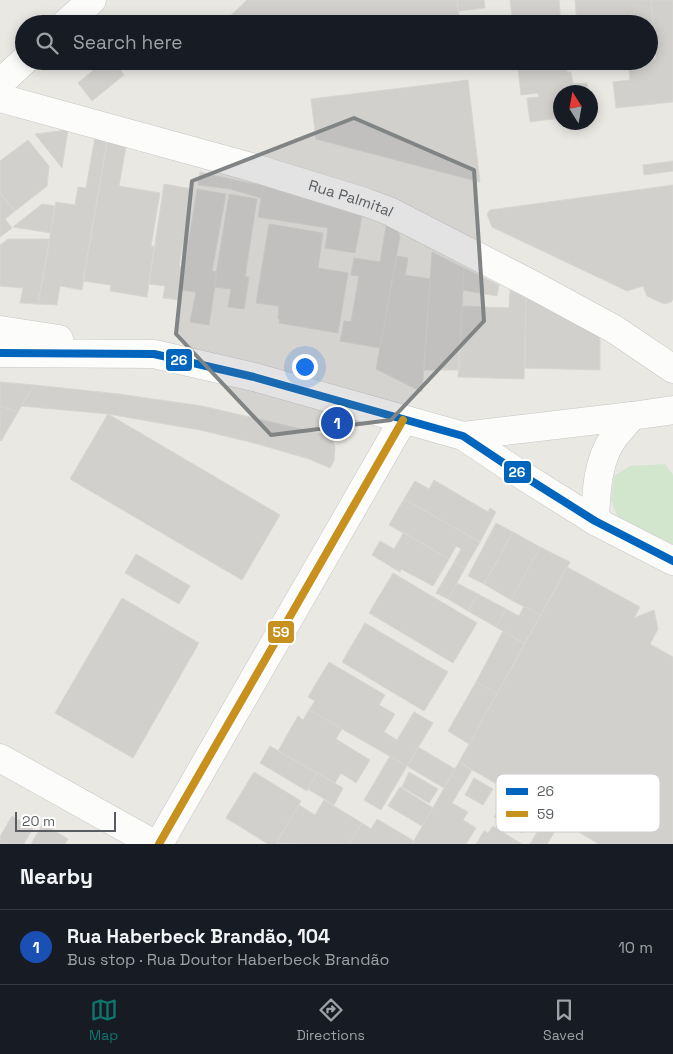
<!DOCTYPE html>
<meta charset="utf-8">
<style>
body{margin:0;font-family:"Space Grotesk",sans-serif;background:#242831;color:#f1f3f6}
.compass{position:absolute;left:553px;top:85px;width:45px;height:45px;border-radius:50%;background:#171b24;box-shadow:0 2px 12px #0003;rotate:349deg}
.scale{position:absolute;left:15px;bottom:12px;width:101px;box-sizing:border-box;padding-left:5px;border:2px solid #595d61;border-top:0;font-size:14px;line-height:18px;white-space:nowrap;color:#595d61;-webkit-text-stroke:4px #fff;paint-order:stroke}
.you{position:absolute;left:304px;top:366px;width:18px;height:18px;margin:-12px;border:4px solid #fff;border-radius:50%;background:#1a73e8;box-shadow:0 0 0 8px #1a73e833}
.badge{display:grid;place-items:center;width:32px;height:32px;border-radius:50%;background:#0f766e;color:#fff;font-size:16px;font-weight:700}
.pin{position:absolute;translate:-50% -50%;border:2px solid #fff;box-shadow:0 1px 5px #0006}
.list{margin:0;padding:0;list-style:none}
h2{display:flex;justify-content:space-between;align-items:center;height:65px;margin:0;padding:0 20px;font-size:21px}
h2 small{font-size:16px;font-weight:400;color:#9ea1a6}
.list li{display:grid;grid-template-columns:32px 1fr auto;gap:15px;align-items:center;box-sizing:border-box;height:75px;padding:0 20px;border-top:1px solid #363941}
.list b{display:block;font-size:19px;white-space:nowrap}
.list p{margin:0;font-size:16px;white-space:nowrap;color:#9ea1a6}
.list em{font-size:16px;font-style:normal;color:#9ea1a6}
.icon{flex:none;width:28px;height:28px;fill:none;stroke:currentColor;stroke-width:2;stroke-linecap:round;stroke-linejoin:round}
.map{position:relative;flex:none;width:673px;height:844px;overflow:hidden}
.search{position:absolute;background:#171b24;box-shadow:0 2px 12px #0003;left:15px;right:15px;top:15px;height:55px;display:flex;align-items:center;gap:12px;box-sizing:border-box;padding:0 18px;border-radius:28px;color:#9ea1a6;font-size:19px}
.sheet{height:140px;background:#171b24}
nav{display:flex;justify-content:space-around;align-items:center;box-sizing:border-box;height:70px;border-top:1px solid #363941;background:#171b24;font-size:14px;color:#9ea1a6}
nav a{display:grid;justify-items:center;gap:2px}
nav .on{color:#0f766e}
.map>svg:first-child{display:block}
.green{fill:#d2e6ce}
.building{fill:#d1d0cd;stroke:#d8d6d2}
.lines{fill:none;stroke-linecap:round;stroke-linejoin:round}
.minor-casing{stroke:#c6c6c5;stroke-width:29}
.minor{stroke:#fcfcfb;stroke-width:28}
.bus-1-casing{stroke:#fff;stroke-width:11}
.bus-2-casing{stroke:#fff;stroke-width:11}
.bus-1{stroke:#0065bd;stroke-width:8}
.bus-2{stroke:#c8901d;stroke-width:8}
.marked{fill:#818485;fill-opacity:0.2;stroke:#818485;stroke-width:4;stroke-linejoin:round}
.labels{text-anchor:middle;stroke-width:5;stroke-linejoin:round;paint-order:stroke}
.street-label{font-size:15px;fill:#595d61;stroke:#fff}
.key{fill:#fff;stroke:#cdced0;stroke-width:1}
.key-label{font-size:14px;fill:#595d61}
.line-badge{stroke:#fff;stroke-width:2}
.badge-label{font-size:14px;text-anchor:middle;font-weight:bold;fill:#fff}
</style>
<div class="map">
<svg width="673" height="844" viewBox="0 0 673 844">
<rect width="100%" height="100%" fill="#e9e8e3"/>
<path class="green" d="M 665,464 L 673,475 L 673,544 L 619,520 L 611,500 L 614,476 L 630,466 Z"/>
<path class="building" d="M 247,0 L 457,0 L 460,24 L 326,24 L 320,14 L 310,24 L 234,24 L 228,18 Z
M 457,0 L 484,0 L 485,8 L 458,11 Z
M 510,0 L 559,0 L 561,24 L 513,24 Z
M 575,0 L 651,0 L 656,48 L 649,49 L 649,24 L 577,24 Z
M 651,0 L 673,0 L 673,102 L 616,108 L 613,82 L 630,80 L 628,62 L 649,61 L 649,60 L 656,59 L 655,54 L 649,55 L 649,49 L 656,48 Z
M 104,61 L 113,61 L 124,75 L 92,101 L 78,83 Z
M 345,61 L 383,61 L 346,65 Z
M 517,61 L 566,61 L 567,72 L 571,72 L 573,84 L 587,83 L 588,92 L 560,92 L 560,118 L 530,122 L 527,98 L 539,97 L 538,93 L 521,95 Z
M 468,80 L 480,182 L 316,139 L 311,99 Z
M 68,130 L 62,168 L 35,134 Z
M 95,137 L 107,141 L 82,290 L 60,286 L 57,305 L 38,304 L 56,202 L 75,205 L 78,187 L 86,188 Z
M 28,140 L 49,166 L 47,186 L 15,211 L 0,193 L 0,161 Z
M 107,141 L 126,146 L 119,186 L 160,193 L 151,246 L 154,246 L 147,297 L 110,291 L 111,285 L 83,281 Z
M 673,161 L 673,171 L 644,175 L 643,165 Z
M 200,172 L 231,179 L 230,189 L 198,185 Z
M 231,179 L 263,186 L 261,198 L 230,189 Z
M 164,184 L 192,189 L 179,266 L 184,267 L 179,300 L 163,298 L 165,286 L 149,284 Z
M 673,185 L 673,299 L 671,302 L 664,304 L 647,296 L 643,286 L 627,291 L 492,227 L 487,214 L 490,210 Z
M 263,186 L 362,216 L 355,253 L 325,248 L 328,228 L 258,217 Z
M 197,189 L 226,194 L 212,271 L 217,272 L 209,325 L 190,322 L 196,292 L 181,290 Z
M 0,193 L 15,211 L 5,219 L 12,228 L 0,237 Z
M 229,194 L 257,199 L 245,277 L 249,277 L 244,309 L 228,307 L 231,289 L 214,287 Z
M 42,204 L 55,206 L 51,233 L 13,227 Z
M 269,224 L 323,233 L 318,268 L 348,273 L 338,333 L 279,323 L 280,319 L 278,319 L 279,306 L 256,303 Z
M 386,226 L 396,229 L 400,236 L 380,348 L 340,341 L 344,321 L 351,322 L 359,276 L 351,275 L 354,258 L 380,262 Z
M 8,239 L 50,239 L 38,304 L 20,303 L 23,288 L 0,286 L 0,245 Z
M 432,252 L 464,268 L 459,370 L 424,370 Z
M 397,256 L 408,258 L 405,275 L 430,279 L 422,392 L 376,369 Z
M 464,268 L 499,285 L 497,296 L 462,290 Z
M 510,290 L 526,298 L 524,379 L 458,377 L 462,306 L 509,308 Z
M 526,298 L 600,335 L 600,370 L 525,368 Z
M 0,382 L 34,385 L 18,412 L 0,406 Z
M 34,385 L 119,394 L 202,406 L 327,435 L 333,441 L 335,447 L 334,461 L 330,468 L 309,459 L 254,443 L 200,430 L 108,414 L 21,406 Z
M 0,406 L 18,412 L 1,441 L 0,440 Z
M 108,414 L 280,515 L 242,580 L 70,479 Z
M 434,480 L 488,512 L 490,508 L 496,512 L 480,542 L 404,499 L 415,481 L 429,489 Z
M 404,499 L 480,542 L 465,568 L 454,562 L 461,549 L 456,546 L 449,559 L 389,525 Z
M 496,523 L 513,532 L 484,584 L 468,576 Z
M 404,532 L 449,559 L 433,586 L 401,569 L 400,572 L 372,555 L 380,541 L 394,549 Z
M 513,532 L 540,547 L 511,600 L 484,584 Z
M 540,547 L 570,562 L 541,615 L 511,600 Z
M 136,554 L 190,586 L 179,604 L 125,573 Z
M 454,562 L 465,568 L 448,599 L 436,593 Z
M 567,567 L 640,607 L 634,618 L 654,610 L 658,629 L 650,644 L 673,657 L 673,844 L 599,844 L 459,762 Z
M 393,573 L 477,623 L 453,663 L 369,613 Z
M 457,583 L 478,594 L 468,611 L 448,599 Z
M 478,594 L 506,609 L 496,627 L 468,611 Z
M 122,598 L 199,643 L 133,758 L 55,713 Z
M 524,606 L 541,615 L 525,644 L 496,627 L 506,609 L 519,616 Z
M 365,623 L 448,672 L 424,711 L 342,662 Z
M 503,631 L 525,644 L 497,694 L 476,682 Z
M 329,662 L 385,695 L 379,705 L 395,714 L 384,732 L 397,740 L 414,712 L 433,723 L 407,766 L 309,710 L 315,701 L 308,697 Z
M 476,682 L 497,694 L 469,744 L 448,731 Z
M 309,710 L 342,729 L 336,739 L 370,760 L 356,783 L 341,773 L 335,783 L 278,751 L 298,716 L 303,720 Z
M 270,746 L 317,773 L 307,791 L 260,763 Z
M 418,747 L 455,769 L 444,788 L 407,766 Z
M 390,756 L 407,766 L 381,810 L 364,800 Z
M 459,762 L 472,770 L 452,803 L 468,812 L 463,820 L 476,828 L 466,844 L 412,844 Z
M 254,772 L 301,801 L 276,844 L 268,844 L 226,818 Z
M 409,772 L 438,789 L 429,803 L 402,787 Z
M 317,773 L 343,788 L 334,805 L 308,789 Z
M 474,778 L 493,789 L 483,805 L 465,795 Z
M 400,787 L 433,808 L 422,826 L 388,806 Z
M 506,798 L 533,813 L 522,833 L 494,817 Z
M 324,800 L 362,823 L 349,844 L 276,843 L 299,805 L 315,815 Z
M 548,814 L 561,822 L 547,844 L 530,844 Z
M 12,816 L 33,828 L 24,844 L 0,844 L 0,837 Z
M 377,819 L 414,841 L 412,844 L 349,844 L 362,823 L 371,829 Z
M 43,824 L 68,839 L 65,844 L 31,844 Z
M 493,826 L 522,844 L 476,844 L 484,831 L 488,833 Z"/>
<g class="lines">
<g class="minor-casing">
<g id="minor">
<path d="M 65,24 L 92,0"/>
<path d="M 0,83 L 24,61"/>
<path id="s1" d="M 0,98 L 251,167 L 365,202 L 389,211 L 531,284 L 614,329 L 673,369"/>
<path d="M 0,330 L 59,339"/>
<path d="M 0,353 L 154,354 L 254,377 L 463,436 L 514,470 L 595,521 L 673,561"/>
<path d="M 463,436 L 632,416 L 673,410"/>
<path d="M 595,521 C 596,493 597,461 614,437 C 620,430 626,423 632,416"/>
<path d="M 0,758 L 154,844"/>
<path d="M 159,844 L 403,420"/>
</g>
</g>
<use href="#minor" class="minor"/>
<g class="bus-1-casing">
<path id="bus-1" d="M 0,353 L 154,354 L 254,377 L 463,436 L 514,470 L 595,521 L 673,561"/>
</g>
<g class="bus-2-casing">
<path id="bus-2" d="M 159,844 L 403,420"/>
</g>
<use href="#bus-1" class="bus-1"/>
<use href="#bus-2" class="bus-2"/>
</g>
<path class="marked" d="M 354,118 L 474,170 L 484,321 L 391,420 L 271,435 L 176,334 L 192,181 Z"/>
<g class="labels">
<g class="street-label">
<text dy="5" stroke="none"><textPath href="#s1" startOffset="365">Rua Palmital</textPath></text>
</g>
</g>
<rect x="496" y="774" width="164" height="58" rx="8" class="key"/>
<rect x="506" y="788" width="22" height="7" fill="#0065bd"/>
<rect x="506" y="811" width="22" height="6" fill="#c8901d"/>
<g class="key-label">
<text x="537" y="796">26</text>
<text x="537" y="819">59</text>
</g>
<g class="line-badge">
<rect x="165" y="348" width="28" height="24" rx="5" fill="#0065bd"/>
<rect x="503" y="460" width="29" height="24" rx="5" fill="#0065bd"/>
<rect x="267" y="620" width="28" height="24" rx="5" fill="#c8901d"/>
</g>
<g class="badge-label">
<text x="179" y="365">26</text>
<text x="517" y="477">26</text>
<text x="281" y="637">59</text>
</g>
</svg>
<svg class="compass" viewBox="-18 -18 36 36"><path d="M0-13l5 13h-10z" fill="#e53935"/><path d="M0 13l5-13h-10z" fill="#9ea1a6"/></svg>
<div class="scale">20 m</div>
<div class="you"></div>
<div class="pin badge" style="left:337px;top:423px;background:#1a4fb4">1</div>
<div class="search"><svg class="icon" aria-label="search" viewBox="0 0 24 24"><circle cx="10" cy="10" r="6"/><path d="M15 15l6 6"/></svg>Search here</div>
</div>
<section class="sheet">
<h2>Nearby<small></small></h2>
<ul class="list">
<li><span class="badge" style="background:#1a4fb4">1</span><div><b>Rua Haberbeck Brandão, 104</b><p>Bus stop · Rua Doutor Haberbeck Brandão</p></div><em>10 m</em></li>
</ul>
</section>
<nav>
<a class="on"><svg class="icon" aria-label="map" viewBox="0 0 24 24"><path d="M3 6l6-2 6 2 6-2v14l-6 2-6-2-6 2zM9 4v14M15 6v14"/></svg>Map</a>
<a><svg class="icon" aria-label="directions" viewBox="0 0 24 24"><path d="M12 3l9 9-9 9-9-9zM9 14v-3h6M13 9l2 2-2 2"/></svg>Directions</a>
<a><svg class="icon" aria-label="saved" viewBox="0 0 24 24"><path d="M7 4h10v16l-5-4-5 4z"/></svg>Saved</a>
</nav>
